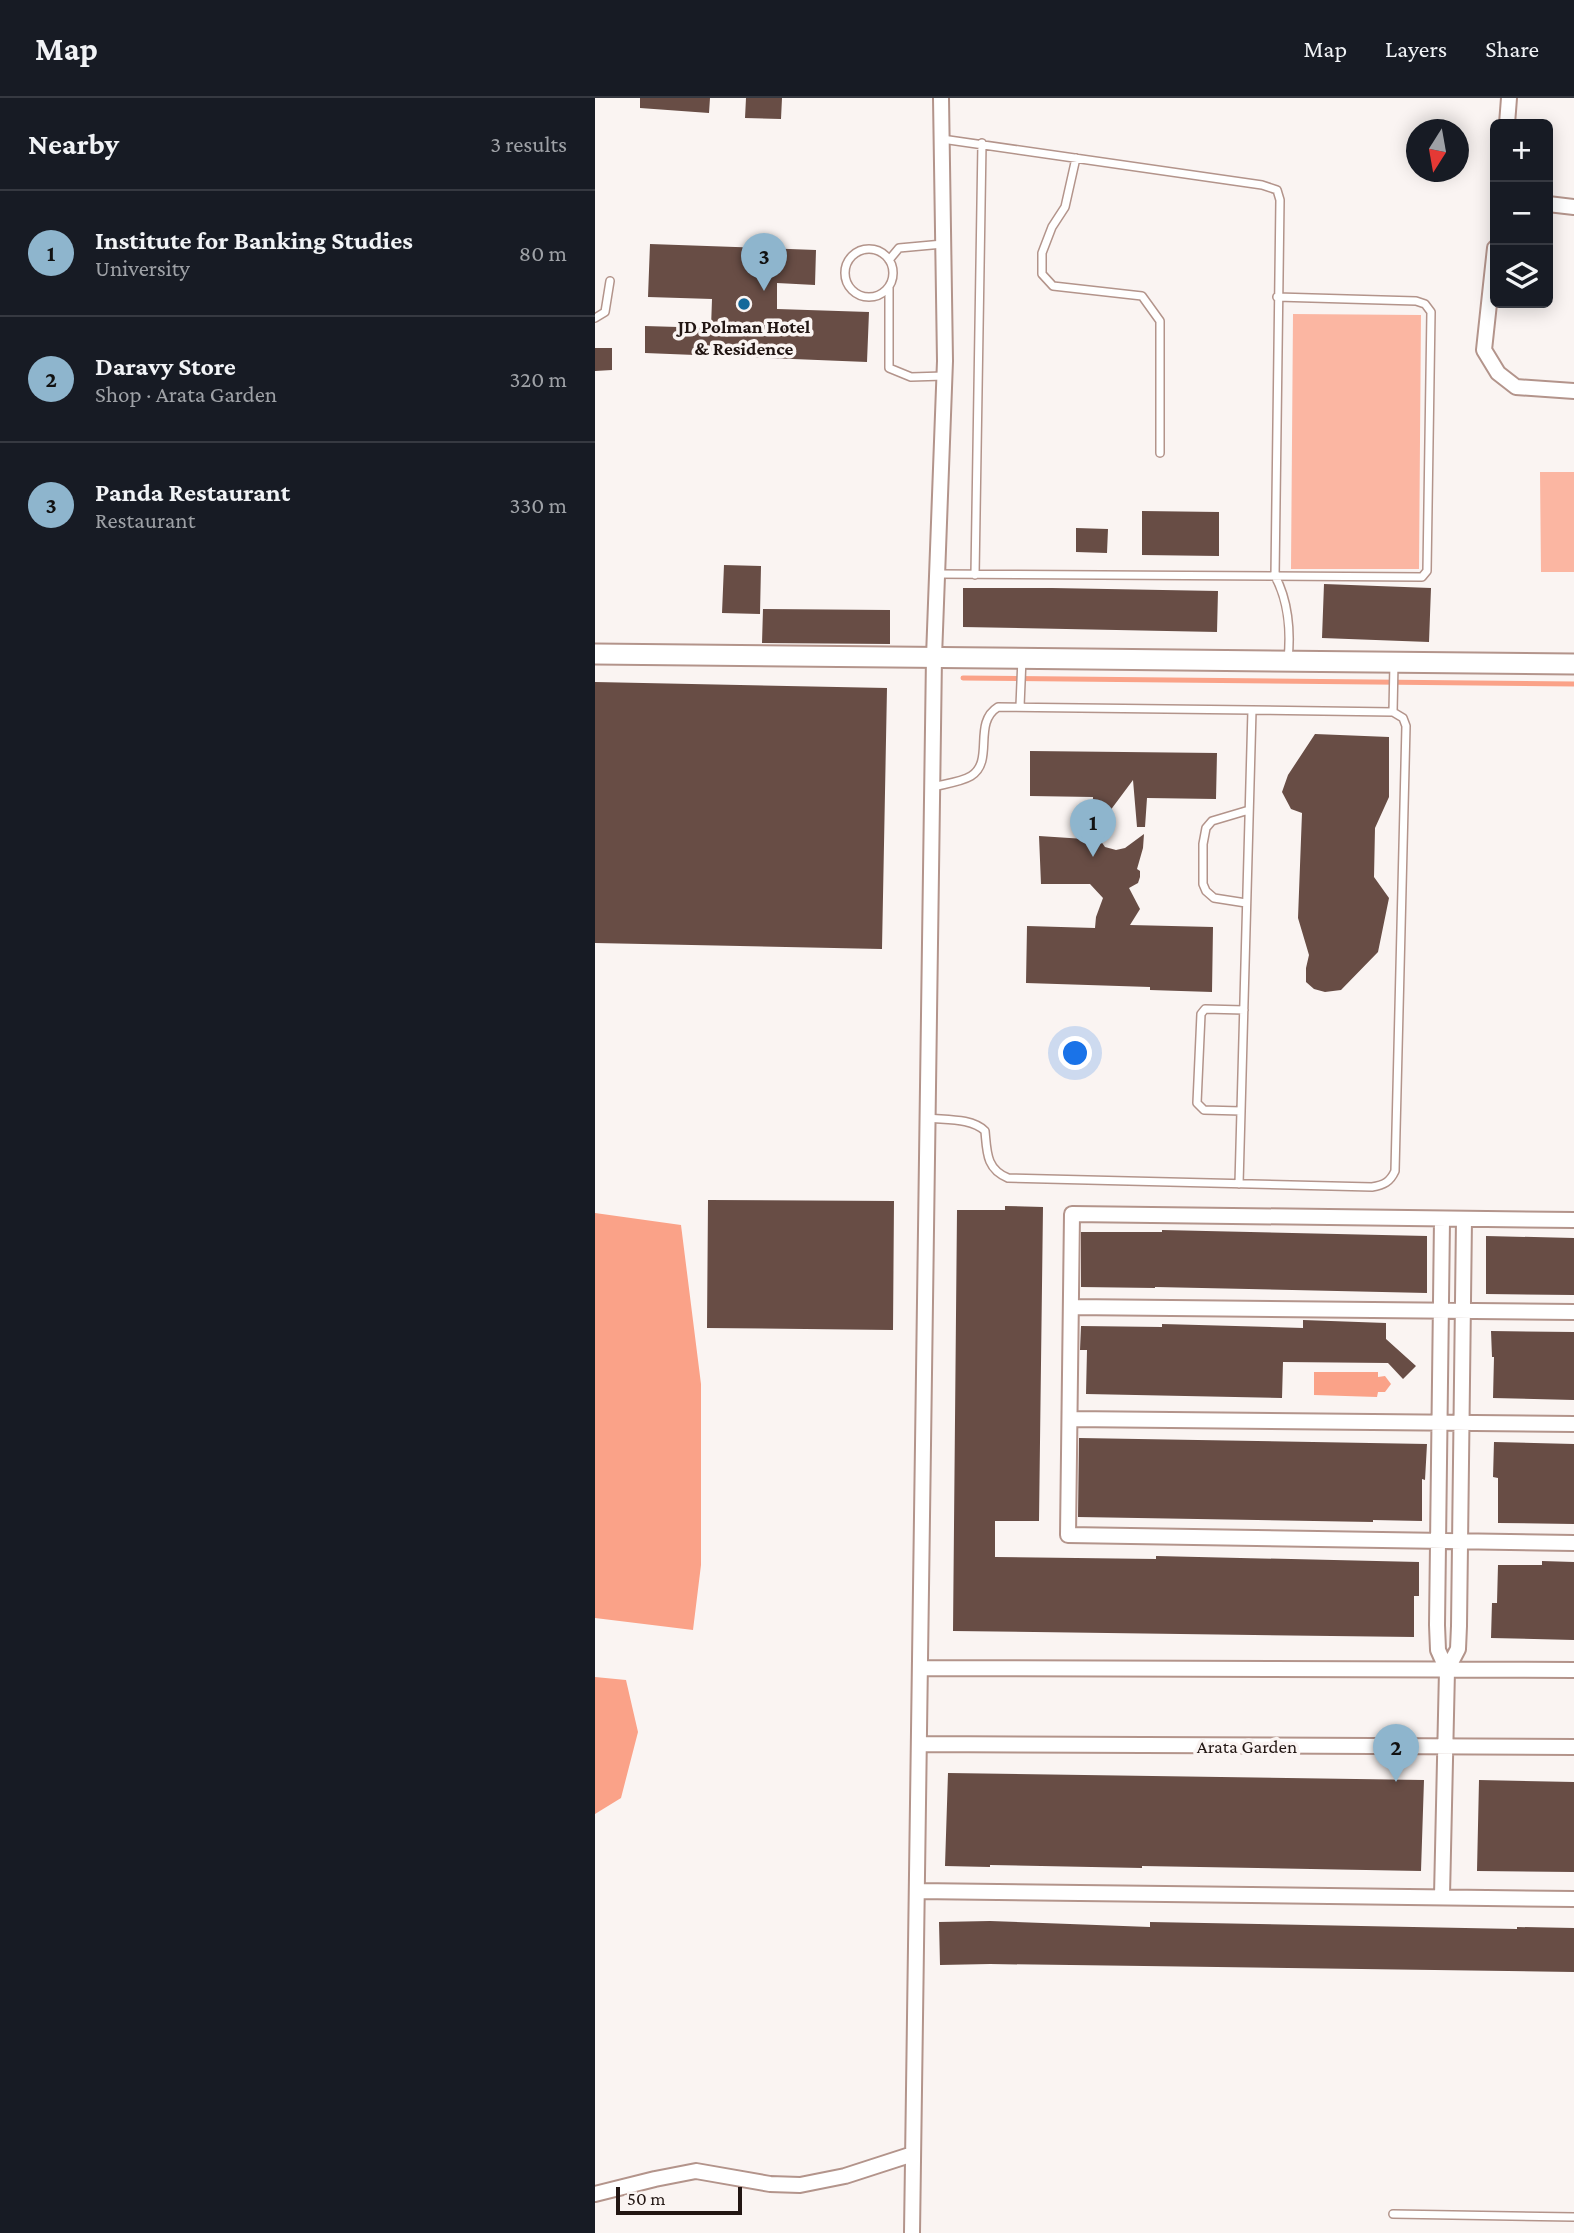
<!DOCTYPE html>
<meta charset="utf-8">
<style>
body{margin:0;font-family:"Crimson Pro",serif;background:#242831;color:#f1f3f6}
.controls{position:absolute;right:21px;top:21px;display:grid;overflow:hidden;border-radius:10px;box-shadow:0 4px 18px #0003}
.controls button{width:63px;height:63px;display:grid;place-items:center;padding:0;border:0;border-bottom:2px solid #363941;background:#171b24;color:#f1f3f6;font:35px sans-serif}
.compass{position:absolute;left:811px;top:21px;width:63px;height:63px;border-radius:50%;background:#171b24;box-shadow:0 4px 18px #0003;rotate:191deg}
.scale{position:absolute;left:21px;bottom:18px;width:126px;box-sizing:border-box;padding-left:7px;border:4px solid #221613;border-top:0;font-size:19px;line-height:24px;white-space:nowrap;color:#221613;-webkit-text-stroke:5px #faf4f2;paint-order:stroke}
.you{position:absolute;left:481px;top:956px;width:24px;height:24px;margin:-18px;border:5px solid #fff;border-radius:50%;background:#1a73e8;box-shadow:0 0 0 10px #1a73e833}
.badge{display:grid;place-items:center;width:46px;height:46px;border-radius:50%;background:#8eb5cd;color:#111;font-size:23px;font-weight:700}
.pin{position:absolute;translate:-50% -58px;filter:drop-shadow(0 2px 4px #0008)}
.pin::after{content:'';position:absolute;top:37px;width:24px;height:21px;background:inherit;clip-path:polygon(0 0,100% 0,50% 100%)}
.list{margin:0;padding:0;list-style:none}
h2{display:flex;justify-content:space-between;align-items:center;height:91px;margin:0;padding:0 28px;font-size:30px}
h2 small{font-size:23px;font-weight:400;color:#9ea1a6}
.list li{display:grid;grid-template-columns:46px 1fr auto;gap:21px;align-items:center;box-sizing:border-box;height:126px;padding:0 28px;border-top:2px solid #363941}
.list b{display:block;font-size:26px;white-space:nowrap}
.list p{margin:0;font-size:23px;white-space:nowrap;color:#9ea1a6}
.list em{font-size:23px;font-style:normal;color:#9ea1a6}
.icon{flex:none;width:38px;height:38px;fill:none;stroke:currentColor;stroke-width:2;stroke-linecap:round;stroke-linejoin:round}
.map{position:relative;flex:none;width:979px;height:2135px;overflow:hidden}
header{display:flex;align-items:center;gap:42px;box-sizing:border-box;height:98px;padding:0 35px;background:#171b24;border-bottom:2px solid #363941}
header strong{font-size:33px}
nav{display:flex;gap:38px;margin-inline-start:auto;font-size:24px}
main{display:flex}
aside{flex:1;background:#171b24}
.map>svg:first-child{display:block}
.garden{fill:#fbb6a2}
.water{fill:#faa288}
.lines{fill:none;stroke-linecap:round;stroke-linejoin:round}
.stream{stroke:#faa288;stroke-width:5}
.building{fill:#684d45}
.lane-casing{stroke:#b3948b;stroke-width:10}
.street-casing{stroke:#b3948b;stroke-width:18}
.secondary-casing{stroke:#b3948b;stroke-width:23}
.lane{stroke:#fff;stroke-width:7}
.street{stroke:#fff;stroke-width:14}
.secondary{stroke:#fff;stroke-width:19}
.poi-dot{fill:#15699a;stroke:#faf4f2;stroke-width:2.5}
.labels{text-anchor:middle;stroke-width:7;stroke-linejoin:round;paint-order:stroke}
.poi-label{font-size:19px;font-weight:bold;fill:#221613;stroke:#faf4f2}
.street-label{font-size:19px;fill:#221613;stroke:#faf4f2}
</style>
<header>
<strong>Map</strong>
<nav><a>Map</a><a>Layers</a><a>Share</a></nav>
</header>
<main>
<aside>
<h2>Nearby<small>3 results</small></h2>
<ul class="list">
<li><span class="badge">1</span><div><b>Institute for Banking Studies</b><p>University</p></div><em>80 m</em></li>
<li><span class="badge">2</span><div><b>Daravy Store</b><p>Shop · Arata Garden</p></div><em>320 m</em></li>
<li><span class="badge">3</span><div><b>Panda Restaurant</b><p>Restaurant</p></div><em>330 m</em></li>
</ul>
</aside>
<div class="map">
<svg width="979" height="2135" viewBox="0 0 979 2135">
<rect width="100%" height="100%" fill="#faf4f2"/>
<path class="garden" d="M 698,216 L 826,217 L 824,471 L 696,471 Z
M 945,374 L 979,374 L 979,474 L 946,474 Z"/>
<path class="water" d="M 0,1115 L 86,1127 L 106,1286 L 106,1467 L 98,1532 L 0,1520 Z
M 719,1274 L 783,1274 L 783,1279 L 790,1278 L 796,1286 L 790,1294 L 783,1294 L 782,1299 L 719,1297 Z
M 0,1579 L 31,1582 L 43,1634 L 26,1700 L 0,1716 Z"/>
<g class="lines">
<path class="stream" d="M 368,580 L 979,586"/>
</g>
<path class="building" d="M 45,0 L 115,0 L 114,15 L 45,10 Z
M 151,0 L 187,0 L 186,21 L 150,20 Z
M 55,146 L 221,152 L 220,187 L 182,185 L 182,211 L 274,214 L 272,264 L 50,255 L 50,228 L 116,230 L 117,201 L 53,199 Z
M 0,250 L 17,250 L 17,272 L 0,273 Z
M 547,413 L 624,414 L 624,458 L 547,457 Z
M 481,430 L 513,431 L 512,455 L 481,454 Z
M 129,467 L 166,468 L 165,516 L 127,515 Z
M 729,486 L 836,490 L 834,544 L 727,540 Z
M 368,490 L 457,490 L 623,493 L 622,534 L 368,529 Z
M 168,511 L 295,512 L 295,546 L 167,545 Z
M 0,584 L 292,590 L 287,851 L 0,845 Z
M 720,636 L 794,639 L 794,699 L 780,730 L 779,779 L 794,800 L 783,854 L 746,892 L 730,894 L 719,891 L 711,884 L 711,870 L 714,857 L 703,820 L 707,715 L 696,711 L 687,694 L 693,677 Z
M 435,653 L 622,655 L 621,701 L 552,700 L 550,729 L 542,729 L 538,682 L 497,737 L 498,699 L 435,698 Z
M 549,736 L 548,750 L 542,771 L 545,773 L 545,779 L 543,785 L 534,790 L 545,811 L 535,827 L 618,829 L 617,894 L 555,892 L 555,889 L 431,885 L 432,828 L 500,830 L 501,819 L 508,800 L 495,786 L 446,786 L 444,738 L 505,742 L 510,749 L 521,752 L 530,750 Z
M 113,1102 L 299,1103 L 298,1232 L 112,1230 Z
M 410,1108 L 448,1109 L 444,1423 L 400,1423 L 400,1459 L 561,1461 L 561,1458 L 824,1464 L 824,1498 L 819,1498 L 819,1539 L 358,1533 L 362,1112 L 410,1112 Z
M 567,1132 L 832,1138 L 832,1195 L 560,1189 L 560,1190 L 486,1189 L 486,1134 L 567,1134 Z
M 891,1138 L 979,1140 L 979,1197 L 891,1196 Z
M 708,1222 L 791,1225 L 791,1241 L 821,1268 L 808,1281 L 793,1265 L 688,1264 L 687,1300 L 491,1296 L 492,1252 L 485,1252 L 486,1228 L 567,1229 L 567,1226 L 708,1230 Z
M 896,1233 L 979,1234 L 979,1302 L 898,1300 L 899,1259 L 897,1259 Z
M 484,1340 L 832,1346 L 830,1382 L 827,1381 L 827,1423 L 778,1422 L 778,1424 L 483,1419 Z
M 899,1344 L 979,1346 L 979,1426 L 903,1425 L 903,1380 L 898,1379 Z
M 947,1463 L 979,1464 L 979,1542 L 896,1540 L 897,1505 L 902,1505 L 903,1467 L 947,1467 Z
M 353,1675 L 829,1682 L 826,1773 L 547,1768 L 547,1770 L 395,1767 L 395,1769 L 350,1768 Z
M 884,1682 L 979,1684 L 979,1774 L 882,1773 Z
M 395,1823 L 555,1829 L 555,1824 L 922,1831 L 922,1829 L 979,1830 L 979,1874 L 395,1866 L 345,1867 L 344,1824 Z"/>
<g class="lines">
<g class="lane-casing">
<path id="lane" d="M 347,41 L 667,87 L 682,92 L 685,102 L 680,478 C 693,502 696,533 693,561
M 481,60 L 470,109 L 457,129 L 447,155 L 447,176 L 458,188 L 547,198 L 565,223 L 565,355
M250 175a24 24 0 1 1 48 0a24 24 0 1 1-48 0Z
M 294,162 L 304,150 L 348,146
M 294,190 L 294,270 L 316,279 L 349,278
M 0,220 L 10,214 L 15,183
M 342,476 L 827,479 L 832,473 L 836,214 L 830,206 L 821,203 L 682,199
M 380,477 L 387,45
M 425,608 L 427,560
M 798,614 L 799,565
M 338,689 C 349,686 366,684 376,678 C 400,663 377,625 403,609 L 657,612 L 644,1086
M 651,805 L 619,800 L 611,793 L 608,786 L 608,746 L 611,730 L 617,723 L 654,712
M 646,1013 L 609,1012 L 602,1005 L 606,916 L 610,911 L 649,912
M 333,1020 C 351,1022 377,1020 390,1033 C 392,1054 391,1071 413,1080 L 777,1089 C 789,1087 795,1084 800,1073 L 811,628 L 808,620 L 798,614 L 657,612
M 798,2116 L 979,2119"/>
</g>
<g class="street-casing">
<path id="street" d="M 912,26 L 914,0
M 953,106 L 979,109
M 900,150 L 889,252 L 903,275 L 921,289 L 979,293
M 847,1122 L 842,1527 L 843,1552 L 852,1572 L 847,1798
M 979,1122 L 477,1116 L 473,1437 L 979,1445
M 476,1209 L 979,1214
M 475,1321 L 979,1326
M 325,1570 L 979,1572
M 852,1572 L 863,1551 L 864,1528 L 869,1121
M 324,1646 L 979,1649
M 322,1793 L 979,1801
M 0,2096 L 60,2081 L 101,2073 L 175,2086 L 205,2087 L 250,2078 L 318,2056
M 317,2135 L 339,559 L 350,263 L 346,0"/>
</g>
<g class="secondary-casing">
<path id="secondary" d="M 0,556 L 979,566"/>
</g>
<use href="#lane" class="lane"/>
<use href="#street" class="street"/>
<use href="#secondary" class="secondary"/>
</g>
<circle class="poi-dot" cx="149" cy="206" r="7"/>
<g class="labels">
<g class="poi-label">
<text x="149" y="235">JD Polman Hotel<tspan x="149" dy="22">&amp; Residence</tspan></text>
</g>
<g class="street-label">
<text x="652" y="1655">Arata Garden</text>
</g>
</g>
</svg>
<div class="controls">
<button>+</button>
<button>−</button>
<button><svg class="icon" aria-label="layers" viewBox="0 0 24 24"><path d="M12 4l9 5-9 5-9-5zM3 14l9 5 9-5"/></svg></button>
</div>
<svg class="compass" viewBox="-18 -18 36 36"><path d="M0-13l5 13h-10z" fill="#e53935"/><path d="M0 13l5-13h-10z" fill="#9ea1a6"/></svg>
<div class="scale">50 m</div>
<div class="you"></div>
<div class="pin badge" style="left:498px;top:759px">1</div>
<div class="pin badge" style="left:801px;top:1684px">2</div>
<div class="pin badge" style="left:169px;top:193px">3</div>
</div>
</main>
